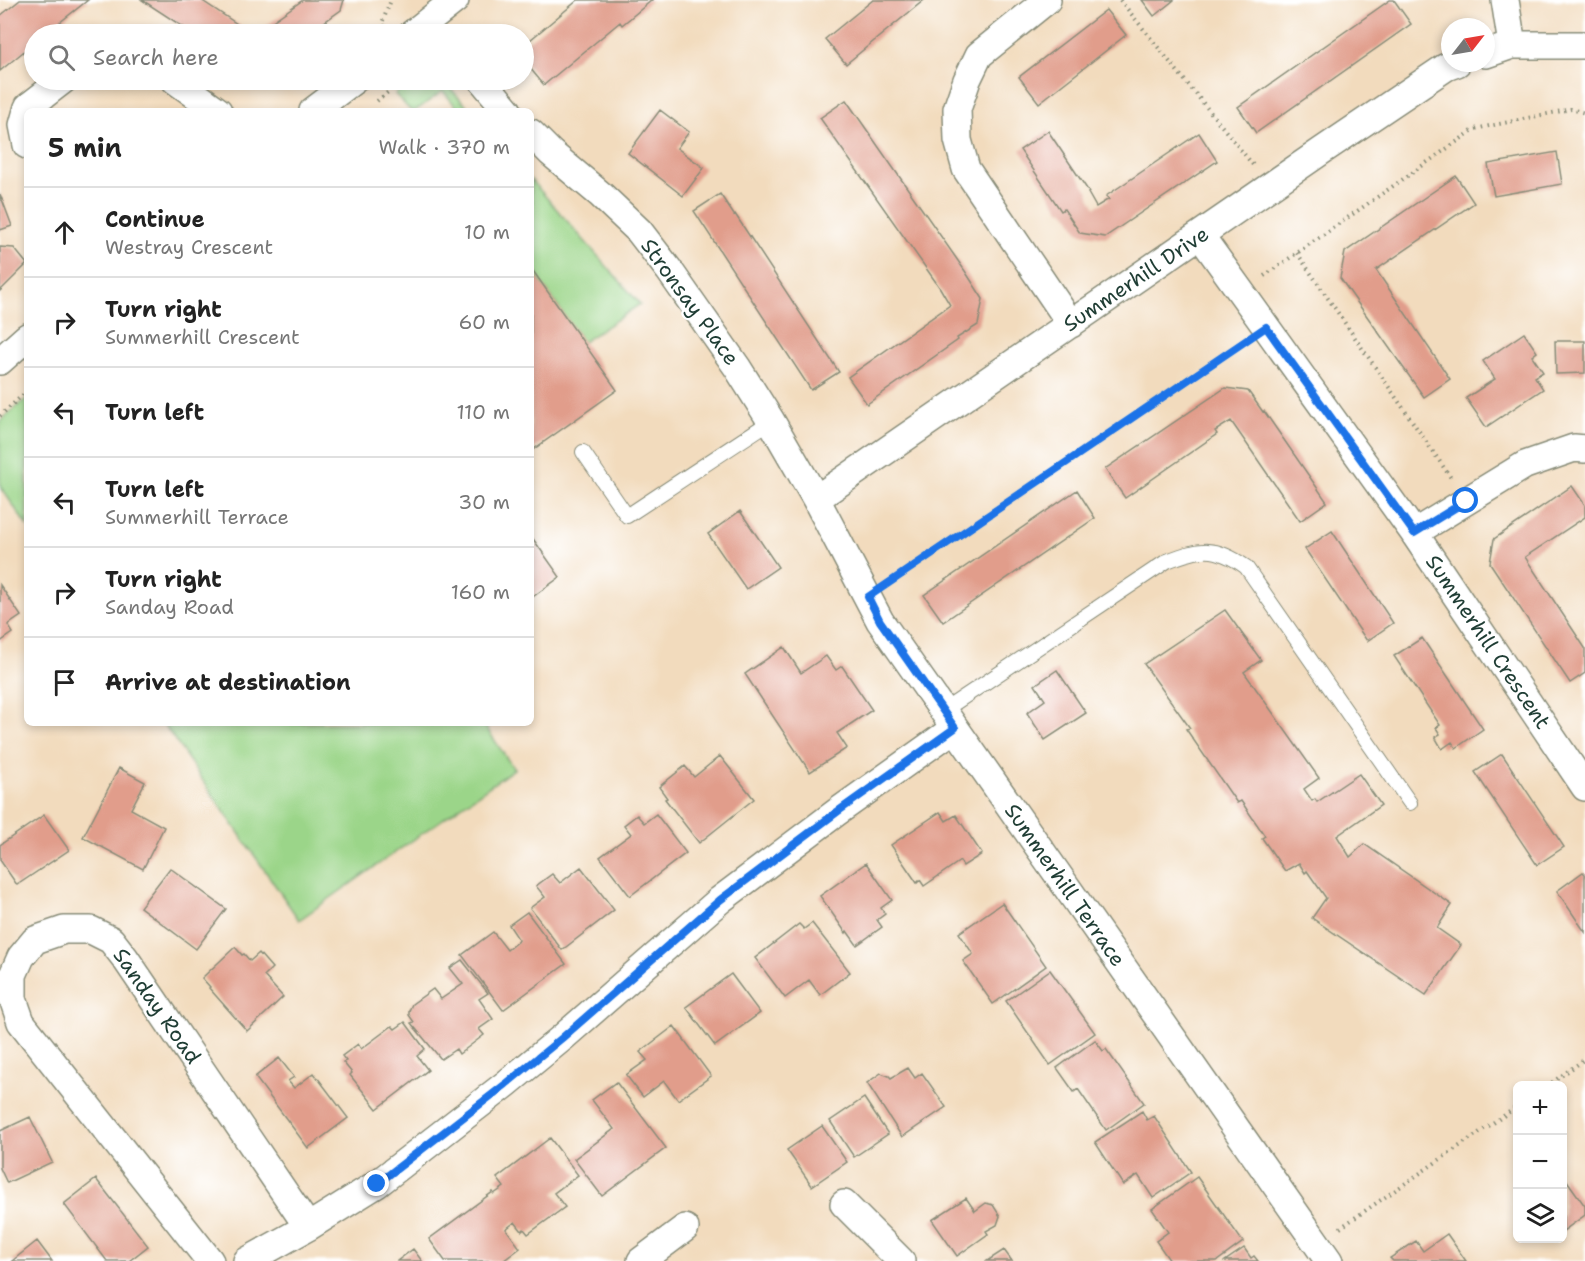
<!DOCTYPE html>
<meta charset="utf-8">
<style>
body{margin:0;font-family:"Shantell Sans",sans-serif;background:#f6f6f6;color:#222}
.controls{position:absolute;right:18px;bottom:18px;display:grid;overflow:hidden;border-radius:9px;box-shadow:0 3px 9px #0003}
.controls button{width:54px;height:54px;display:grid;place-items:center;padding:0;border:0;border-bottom:2px solid #e0e0e0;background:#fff;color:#222;font:30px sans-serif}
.compass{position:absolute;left:1441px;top:18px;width:54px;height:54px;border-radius:50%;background:#fff;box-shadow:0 3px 9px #0003;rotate:59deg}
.stop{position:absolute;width:18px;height:18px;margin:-14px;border:4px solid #1a73e8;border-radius:50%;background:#fff}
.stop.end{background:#1a73e8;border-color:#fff;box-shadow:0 2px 6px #0008}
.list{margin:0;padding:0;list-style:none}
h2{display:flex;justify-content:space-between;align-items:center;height:78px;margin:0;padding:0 24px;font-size:26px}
h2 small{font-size:20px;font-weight:400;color:#767676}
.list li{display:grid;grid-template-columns:39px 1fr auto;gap:18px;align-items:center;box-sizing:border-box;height:90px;padding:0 24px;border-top:2px solid #e0e0e0}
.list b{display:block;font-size:22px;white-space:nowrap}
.list p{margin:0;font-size:20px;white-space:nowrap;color:#767676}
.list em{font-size:20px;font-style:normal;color:#767676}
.icon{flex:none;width:33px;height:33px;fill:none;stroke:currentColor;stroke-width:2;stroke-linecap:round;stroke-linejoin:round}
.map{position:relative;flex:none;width:1585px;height:1261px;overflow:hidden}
.search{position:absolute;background:#fff;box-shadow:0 3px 9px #0003;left:24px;top:24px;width:510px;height:66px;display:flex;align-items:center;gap:15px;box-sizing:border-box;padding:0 21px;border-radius:33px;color:#767676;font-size:22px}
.panel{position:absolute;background:#fff;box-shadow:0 3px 9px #0003;left:24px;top:108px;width:510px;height:618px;border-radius:9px}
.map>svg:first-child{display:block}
.green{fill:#9bd589;stroke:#5d895e;stroke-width:1.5}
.building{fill:#e19d8b}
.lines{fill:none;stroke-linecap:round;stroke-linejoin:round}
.service-casing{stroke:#888c78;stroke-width:16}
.minor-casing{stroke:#888c78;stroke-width:30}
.path{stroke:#888c78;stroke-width:4;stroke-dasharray:1.5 4.5;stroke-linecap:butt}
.service{stroke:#fff;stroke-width:14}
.minor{stroke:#fff;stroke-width:27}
.route{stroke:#1a73e8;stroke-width:8}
.labels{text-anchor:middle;stroke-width:4.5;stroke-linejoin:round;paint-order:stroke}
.street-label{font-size:21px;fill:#1f3d34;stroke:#fff}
</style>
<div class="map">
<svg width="1585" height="1261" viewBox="0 0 1585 1261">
<rect width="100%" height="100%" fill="#fff"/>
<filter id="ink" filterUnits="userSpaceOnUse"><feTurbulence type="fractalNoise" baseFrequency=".0167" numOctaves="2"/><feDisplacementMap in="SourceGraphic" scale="12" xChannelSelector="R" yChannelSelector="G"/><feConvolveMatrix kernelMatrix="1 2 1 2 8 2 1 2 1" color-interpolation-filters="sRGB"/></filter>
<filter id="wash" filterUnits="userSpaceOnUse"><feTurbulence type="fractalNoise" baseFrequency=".008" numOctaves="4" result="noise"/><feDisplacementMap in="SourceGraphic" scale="24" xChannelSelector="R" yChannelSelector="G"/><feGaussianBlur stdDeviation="1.35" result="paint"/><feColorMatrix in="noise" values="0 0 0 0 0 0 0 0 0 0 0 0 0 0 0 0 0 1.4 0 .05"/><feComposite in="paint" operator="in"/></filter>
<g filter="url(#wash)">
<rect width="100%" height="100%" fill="#f2dbbd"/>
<path class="green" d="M 414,80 L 443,80 L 471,111 L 460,111 L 443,91 L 415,111 L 411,111 L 395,94 Z
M 531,180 L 640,304 L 583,342 L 531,268 L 531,203 L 533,201 L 531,199 Z
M 27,398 L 27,526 L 0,486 L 0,421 Z
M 163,723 L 483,723 L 514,769 L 299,920 Z"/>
<g id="blocks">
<path class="building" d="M 20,0 L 88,0 L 45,34 L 34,34 L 34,43 L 0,71 L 0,16 Z
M 142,0 L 201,0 L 243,28 L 239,34 L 194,34 Z
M 303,0 L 344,0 L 341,10 L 323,23 L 326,27 L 315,34 L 254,34 Z
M 578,0 L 652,0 L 622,25 L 620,22 L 544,85 L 524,61 L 524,45 Z
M 873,0 L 924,0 L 846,64 L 825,39 Z
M 1142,0 L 1174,0 L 1154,16 Z
M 1390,0 L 1394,0 L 1411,24 L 1256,133 L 1238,107 Z
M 1106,10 L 1126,35 L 1039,103 L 1019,77 Z
M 846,100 L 965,271 L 983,299 L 978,325 L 957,338 L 958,340 L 867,404 L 848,377 L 950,305 L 940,288 L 820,118 Z
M 660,110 L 689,132 L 677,148 L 704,168 L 683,196 L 628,153 Z
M 1048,131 L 1089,192 L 1088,193 L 1096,207 L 1109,199 L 1106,196 L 1199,133 L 1217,161 L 1105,237 L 1080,233 L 1064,209 L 1061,211 L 1020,150 Z
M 1557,152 L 1562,184 L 1494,196 L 1488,164 Z
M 1456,176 L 1474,203 L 1376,270 L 1450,379 L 1424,397 L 1340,278 L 1345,252 Z
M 0,194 L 12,226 L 0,230 Z
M 720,194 L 734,215 L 735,214 L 839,372 L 811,390 L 694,211 Z
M 0,247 L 14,248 L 27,264 L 0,291 Z
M 531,268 L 617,390 L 531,451 Z
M 1524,333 L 1537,352 L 1532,356 L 1543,372 L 1535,377 L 1543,389 L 1486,427 L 1466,398 L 1495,379 L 1483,361 Z
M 1555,341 L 1585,341 L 1585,373 L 1556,374 Z
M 1225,388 L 1248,391 L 1263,412 L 1264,411 L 1327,502 L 1300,521 L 1231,421 L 1215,431 L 1217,434 L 1125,498 L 1105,469 Z
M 1572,486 L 1585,505 L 1585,517 L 1525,557 L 1585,648 L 1585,673 L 1570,683 L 1490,563 L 1494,539 Z
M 1077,490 L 1095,518 L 943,622 L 924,595 Z
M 740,511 L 778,567 L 746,589 L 708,534 Z
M 1332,531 L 1393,623 L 1367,641 L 1305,549 Z
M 531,536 L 560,577 L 531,598 Z
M 0,585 L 21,616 L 8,625 L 13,633 L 0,642 Z
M 1225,610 L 1261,660 L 1244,672 L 1319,778 L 1304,789 L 1312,801 L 1315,799 L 1317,802 L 1359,774 L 1381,805 L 1337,836 L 1350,857 L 1364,844 L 1452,905 L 1437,928 L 1461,945 L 1426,995 L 1312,918 L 1326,898 L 1307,871 L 1305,873 L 1299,863 L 1285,871 L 1262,838 L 1265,836 L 1241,801 L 1237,803 L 1186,729 L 1190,728 L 1144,664 Z
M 1422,638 L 1483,729 L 1456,748 L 1452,742 L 1442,749 L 1435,737 L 1440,734 L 1436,728 L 1440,725 L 1394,656 Z
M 784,647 L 801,673 L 826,656 L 836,670 L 842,666 L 872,710 L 837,733 L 847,748 L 810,772 L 745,674 Z
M 1057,670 L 1086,713 L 1045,740 L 1027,713 L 1045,700 L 1035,685 Z
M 1502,754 L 1564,847 L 1537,865 L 1475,772 Z
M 720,756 L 754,799 L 699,843 L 665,799 L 667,798 L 659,787 L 685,766 L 694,777 Z
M 119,768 L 145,782 L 131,809 L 164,827 L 143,869 L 83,837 Z
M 940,812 L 946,821 L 956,815 L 982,854 L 963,866 L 960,861 L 924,886 L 920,880 L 917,883 L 891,845 Z
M 656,814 L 686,853 L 630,896 L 600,857 L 631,834 L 624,825 L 637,815 L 644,823 Z
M 44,815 L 69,850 L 17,885 L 0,860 L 0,845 Z
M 866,863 L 892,900 L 881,908 L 885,914 L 877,920 L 882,927 L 857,945 L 847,931 L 846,933 L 820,896 Z
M 581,867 L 614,910 L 562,950 L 530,908 L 545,897 L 536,886 L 552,874 L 560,883 Z
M 170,868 L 226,909 L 196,949 L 140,907 Z
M 1583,872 L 1585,874 L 1585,932 L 1557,891 Z
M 1002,903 L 1046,966 L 993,1004 L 963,961 L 973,954 L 959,933 Z
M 527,912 L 566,964 L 503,1010 L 462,955 L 493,932 L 507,950 L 519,940 L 509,925 Z
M 812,923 L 850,972 L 820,995 L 809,980 L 785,998 L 755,958 L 799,924 L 804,929 Z
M 235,947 L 242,955 L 244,954 L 250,961 L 259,953 L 272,968 L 264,976 L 283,997 L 247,1031 L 209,988 L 210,987 L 202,978 Z
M 462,960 L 488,993 L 479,999 L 493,1019 L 479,1029 L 484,1035 L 459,1054 L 456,1049 L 441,1059 L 411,1023 L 414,1022 L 409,1015 L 409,1011 L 412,1004 L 433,989 L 441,999 L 463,984 L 450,968 Z
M 1050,970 L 1095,1033 L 1050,1065 L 1006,1001 Z
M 731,974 L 760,1013 L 715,1046 L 686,1007 Z
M 405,1022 L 425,1049 L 417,1056 L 428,1070 L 377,1109 L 350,1075 L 352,1073 L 343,1062 L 346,1061 L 342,1056 L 358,1044 L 361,1049 L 392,1026 L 395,1029 Z
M 674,1026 L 711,1076 L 678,1100 L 664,1081 L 643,1097 L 626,1075 L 647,1060 L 640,1052 Z
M 1095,1040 L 1103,1051 L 1106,1049 L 1144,1103 L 1106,1130 L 1078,1089 L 1074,1092 L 1057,1068 Z
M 279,1058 L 294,1077 L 288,1081 L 294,1088 L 314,1073 L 348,1118 L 308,1148 L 255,1077 Z
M 908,1068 L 915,1078 L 922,1073 L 946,1107 L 902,1137 L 867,1083 L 881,1073 L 889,1076 L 891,1078 Z
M 616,1082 L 666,1148 L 602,1196 L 574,1159 L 614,1129 L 592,1100 Z
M 864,1098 L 888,1134 L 854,1157 L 830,1121 Z
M 1142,1111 L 1147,1120 L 1154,1116 L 1191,1172 L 1153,1198 L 1138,1175 L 1123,1185 L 1095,1142 Z
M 30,1117 L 52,1162 L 7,1183 L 0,1168 L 0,1131 Z
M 822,1126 L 847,1162 L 812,1186 L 787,1150 Z
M 550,1138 L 578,1175 L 554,1193 L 565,1207 L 528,1234 L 524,1229 L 522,1231 L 515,1222 L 506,1229 L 520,1248 L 503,1261 L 445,1261 L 429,1239 L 493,1192 L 494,1194 L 504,1187 L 497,1178 Z
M 1563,1175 L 1585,1206 L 1585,1215 L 1563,1231 Z
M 1197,1177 L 1243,1242 L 1217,1261 L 1170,1261 L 1156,1241 L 1168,1232 L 1152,1209 Z
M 96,1179 L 148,1246 L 129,1261 L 107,1261 L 64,1204 Z
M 966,1198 L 975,1211 L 986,1203 L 993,1205 L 1000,1216 L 997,1225 L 986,1231 L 988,1234 L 957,1256 L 932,1220 Z
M 1447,1234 L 1466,1261 L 1393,1261 L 1390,1258 L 1416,1241 L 1423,1251 Z
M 37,1241 L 52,1261 L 12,1261 Z
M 1244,1248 L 1251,1258 L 1254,1256 L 1258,1261 L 1225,1261 Z
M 413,1249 L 422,1261 L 397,1261 Z
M 1004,1250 L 1012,1261 L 987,1261 Z"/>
</g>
</g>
<g filter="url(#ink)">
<use href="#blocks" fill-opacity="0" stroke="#888c78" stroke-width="1.5"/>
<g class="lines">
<g class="service-casing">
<path id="service" d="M 583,452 L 627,516 L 771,421
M 943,711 L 1167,561 C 1201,548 1215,545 1246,567 L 1410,803"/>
</g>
<g class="minor-casing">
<path id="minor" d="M 1047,0 L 979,55 L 967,80 L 957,109 L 958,140 L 966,169 L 1071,324
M 1505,0 L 1512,45
M 412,34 L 455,0
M 1486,54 L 1512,45 L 1585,45
M 175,80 L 218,111
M 482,80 L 508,111
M 313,111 L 354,80
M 531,133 L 551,153 L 601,195 L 639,231 L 669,270 L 737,367 L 771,421 L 816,499 L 880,621 L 1329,1261
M 27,145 L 23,125 L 28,107 L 63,80
M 1200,235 L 1414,533 L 1585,787
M 0,361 L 27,337
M 816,499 L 1323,150 L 1446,67 L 1457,63
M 1414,533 L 1525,465 L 1574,448 L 1585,449
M 844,1204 L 901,1261
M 210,1261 L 21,1022 L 13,999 L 13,975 L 21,957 L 35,940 L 64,930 L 91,930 L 111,940 L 125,958 L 308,1227
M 247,1261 L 308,1227 L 377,1184 L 506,1084 L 562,1038 L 720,900 L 837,812 L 955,728
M 641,1261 L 685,1228"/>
</g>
<path class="path" d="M 1120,0 L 1253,165
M 384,26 L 382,23 L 391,0
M 377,101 L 403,80
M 1297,253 L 1451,478
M 1264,276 L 1475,129 L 1571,109 L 1585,113
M 0,416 L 27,391
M 891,582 L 1242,343
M 1547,1086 L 1585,1059
M 1340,1228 L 1518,1106"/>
<use href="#service" class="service"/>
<use href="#minor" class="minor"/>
</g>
</g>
<g class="lines" filter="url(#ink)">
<path class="route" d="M 377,1184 L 506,1084 L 562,1038 L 720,900 L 837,812 L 955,728 L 880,621 L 868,597 L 1266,327 L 1414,533 L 1466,501"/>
</g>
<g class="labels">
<g class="street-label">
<text transform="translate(1136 279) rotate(-34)" y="7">Summerhill Drive</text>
<text transform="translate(690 302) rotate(54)" y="7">Stronsay Place</text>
<text transform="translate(1488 642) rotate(56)" y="7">Summerhill Crescent</text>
<text transform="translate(1065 885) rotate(55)" y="7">Summerhill Terrace</text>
<text transform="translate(157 1006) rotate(55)" y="7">Sanday Road</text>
</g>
</g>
</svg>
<div class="controls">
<button>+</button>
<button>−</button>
<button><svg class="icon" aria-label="layers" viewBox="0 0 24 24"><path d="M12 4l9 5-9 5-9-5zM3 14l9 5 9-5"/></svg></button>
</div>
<svg class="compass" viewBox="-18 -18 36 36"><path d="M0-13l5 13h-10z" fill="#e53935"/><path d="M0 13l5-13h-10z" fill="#767676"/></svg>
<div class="stop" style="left:1466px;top:501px"></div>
<div class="stop end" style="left:377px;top:1184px"></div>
<div class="search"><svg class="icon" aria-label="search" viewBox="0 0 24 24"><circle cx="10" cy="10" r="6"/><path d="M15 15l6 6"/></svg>Search here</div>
<section class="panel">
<h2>5 min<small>Walk · 370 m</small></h2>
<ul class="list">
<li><svg class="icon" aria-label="ahead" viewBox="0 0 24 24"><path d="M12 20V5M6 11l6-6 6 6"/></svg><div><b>Continue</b><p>Westray Crescent</p></div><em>10 m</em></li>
<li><svg class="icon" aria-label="right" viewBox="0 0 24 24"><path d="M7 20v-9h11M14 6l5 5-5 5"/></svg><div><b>Turn right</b><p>Summerhill Crescent</p></div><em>60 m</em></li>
<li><svg class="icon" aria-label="left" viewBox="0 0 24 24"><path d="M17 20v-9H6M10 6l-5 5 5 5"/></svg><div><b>Turn left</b></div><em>110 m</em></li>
<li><svg class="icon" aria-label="left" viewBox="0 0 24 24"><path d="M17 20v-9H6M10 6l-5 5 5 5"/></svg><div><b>Turn left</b><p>Summerhill Terrace</p></div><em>30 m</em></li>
<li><svg class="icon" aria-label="right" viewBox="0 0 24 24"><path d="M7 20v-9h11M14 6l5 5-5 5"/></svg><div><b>Turn right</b><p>Sanday Road</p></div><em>160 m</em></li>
<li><svg class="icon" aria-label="arrive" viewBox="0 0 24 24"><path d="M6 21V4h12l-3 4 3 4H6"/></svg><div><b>Arrive at destination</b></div></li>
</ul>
</section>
</div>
